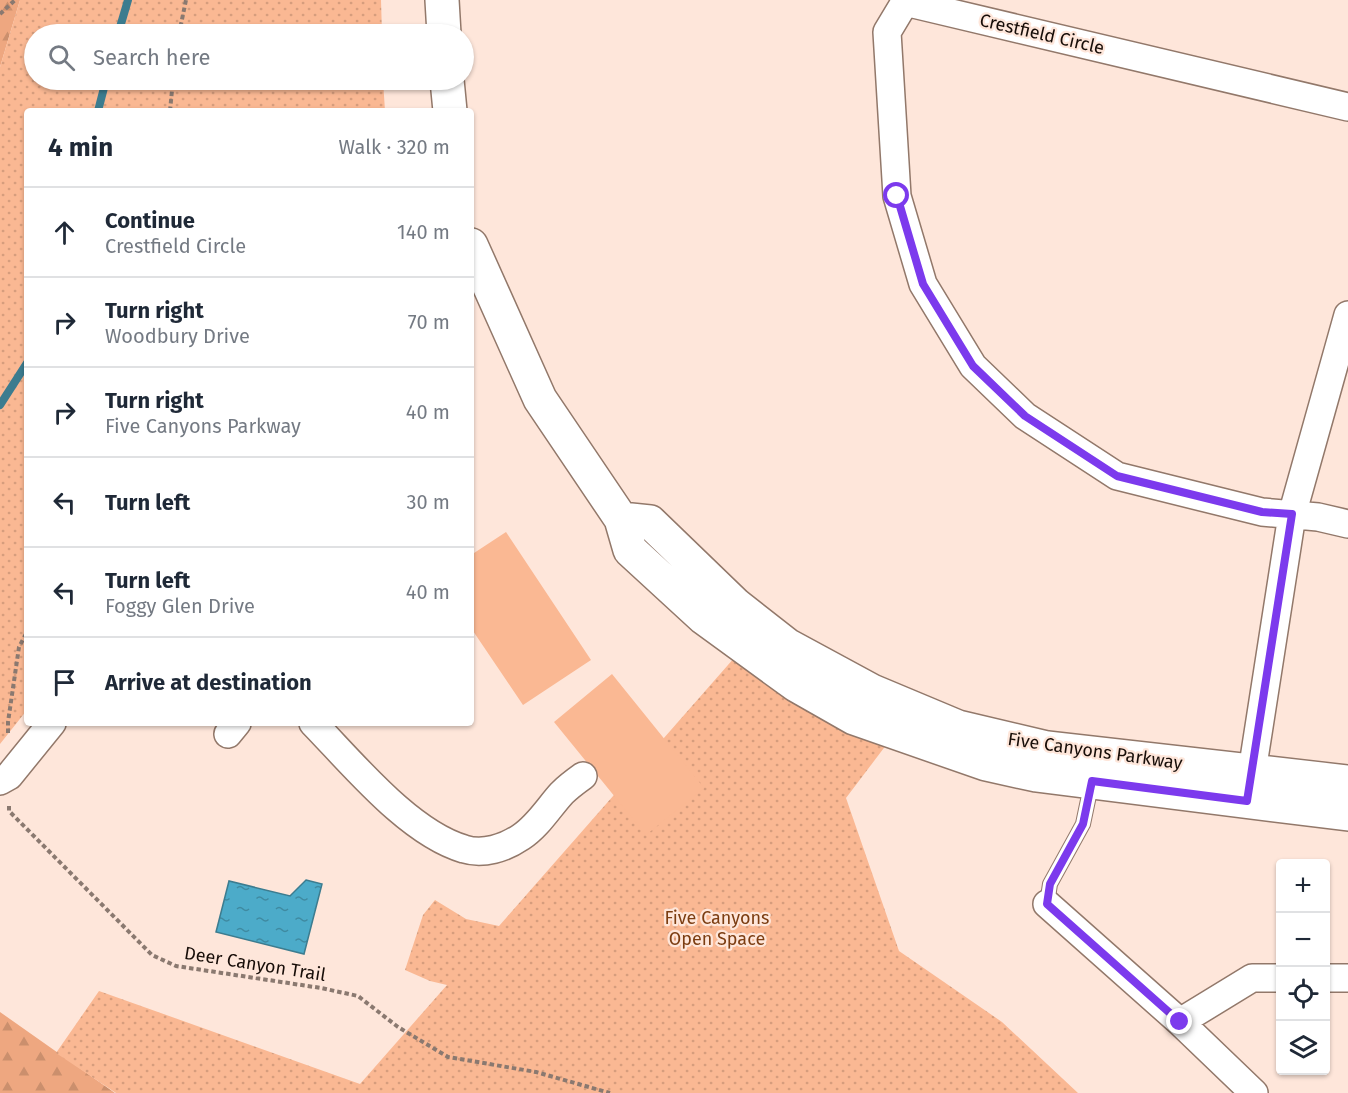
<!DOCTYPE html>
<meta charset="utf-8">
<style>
body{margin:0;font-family:"Fira Sans",sans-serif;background:#f2f2f3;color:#1f2937}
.controls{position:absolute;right:18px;bottom:18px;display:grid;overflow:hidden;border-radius:6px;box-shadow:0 2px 4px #0004}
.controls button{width:54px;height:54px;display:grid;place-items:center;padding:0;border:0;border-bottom:2px solid #e0e1e3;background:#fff;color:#1f2937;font:30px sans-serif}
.stop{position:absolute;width:18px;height:18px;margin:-14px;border:4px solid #7c3aed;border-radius:50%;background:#fff}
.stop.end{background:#7c3aed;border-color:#fff;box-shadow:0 2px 6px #0008}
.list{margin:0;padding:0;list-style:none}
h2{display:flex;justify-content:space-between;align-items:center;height:78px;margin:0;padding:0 24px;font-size:26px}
h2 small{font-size:20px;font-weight:400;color:#747a83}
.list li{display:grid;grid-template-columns:39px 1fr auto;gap:18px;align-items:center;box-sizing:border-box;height:90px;padding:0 24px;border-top:2px solid #e0e1e3}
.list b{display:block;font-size:22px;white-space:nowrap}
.list p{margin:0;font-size:20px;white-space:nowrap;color:#747a83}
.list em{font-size:20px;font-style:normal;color:#747a83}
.icon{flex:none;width:33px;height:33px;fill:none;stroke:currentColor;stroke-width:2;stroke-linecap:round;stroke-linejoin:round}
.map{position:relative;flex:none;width:1348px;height:1093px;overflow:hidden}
.search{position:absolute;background:#fff;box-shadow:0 2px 4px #0004;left:24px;top:24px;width:450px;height:66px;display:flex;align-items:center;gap:15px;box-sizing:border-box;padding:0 21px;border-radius:33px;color:#747a83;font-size:22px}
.panel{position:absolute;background:#fff;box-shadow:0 2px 4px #0004;left:24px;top:108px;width:450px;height:618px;border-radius:6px}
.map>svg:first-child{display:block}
.forest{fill:url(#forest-firs)}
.park{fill:url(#park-dots)}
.pitch{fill:#fab893}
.water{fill:url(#water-ripples);stroke:#3c7c8f;stroke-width:1.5}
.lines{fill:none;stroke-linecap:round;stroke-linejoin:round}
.stream{stroke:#3c7c8f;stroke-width:8}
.lane-casing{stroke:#92786a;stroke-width:16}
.street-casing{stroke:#92786a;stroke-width:30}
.secondary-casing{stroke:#92786a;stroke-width:36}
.path{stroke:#8a7970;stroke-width:4;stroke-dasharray:4.5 3;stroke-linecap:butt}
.lane{stroke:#fff;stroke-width:14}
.street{stroke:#fff;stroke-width:27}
.secondary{stroke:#fff;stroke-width:33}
.route{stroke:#7c3aed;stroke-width:8}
.labels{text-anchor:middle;stroke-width:4.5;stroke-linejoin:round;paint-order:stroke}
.street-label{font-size:18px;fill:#170d08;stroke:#fee6da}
.park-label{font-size:18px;fill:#7c3d11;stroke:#fee6da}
</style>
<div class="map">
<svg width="1348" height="1093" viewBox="0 0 1348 1093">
<defs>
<pattern id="forest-firs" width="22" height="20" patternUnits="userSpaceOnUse" patternTransform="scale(1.5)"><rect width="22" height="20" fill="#eea780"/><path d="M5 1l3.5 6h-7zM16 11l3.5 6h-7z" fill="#cb8f6d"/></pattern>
<pattern id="park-dots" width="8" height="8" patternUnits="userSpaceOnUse" patternTransform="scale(1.5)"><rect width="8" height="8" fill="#fab893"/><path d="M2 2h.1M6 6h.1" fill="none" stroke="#d69d7d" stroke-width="1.8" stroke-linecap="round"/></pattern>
<pattern id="water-ripples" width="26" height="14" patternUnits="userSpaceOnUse" patternTransform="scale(1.5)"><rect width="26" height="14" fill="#4cabc9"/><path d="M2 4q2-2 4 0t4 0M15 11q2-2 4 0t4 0" fill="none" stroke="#3e8aa1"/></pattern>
</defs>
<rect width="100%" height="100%" fill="#fee6da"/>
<path class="forest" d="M 0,0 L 20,0 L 0,67 Z
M 0,1012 L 115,1093 L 0,1093 Z"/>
<path class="park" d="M 20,0 L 381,0 L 382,34 L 34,34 L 34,80 L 383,80 L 385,111 L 27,111 L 27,710 L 0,744 L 0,67 Z
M 742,649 L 896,732 L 846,798 L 899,951 L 1002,1022 L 1078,1093 L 116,1093 L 56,1053 L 99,991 L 360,1084 L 447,985 L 430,981 L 405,970 L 423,915 L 435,900 L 466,919 L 499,926 Z"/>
<path class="pitch" d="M 506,532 L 591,660 L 523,705 L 471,628 L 471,555 Z
M 612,674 L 704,788 L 646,835 L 554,722 Z"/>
<path class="water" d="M 306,880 L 322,884 L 304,954 L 216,932 L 229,881 L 290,896 Z"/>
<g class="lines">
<path class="stream" d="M 118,34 L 128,0
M 98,111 L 106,80
M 0,405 L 27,363"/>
<g class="lane-casing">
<path id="lane" d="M 1047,904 L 1050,884 L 1083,824 L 1092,781"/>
</g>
<g class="street-casing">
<path id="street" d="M 1348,107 L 905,2 L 887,32 L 897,196 L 923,284 L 973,366 L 1025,416 L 1117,476 L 1262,512 L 1318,517 L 1348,524
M 313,723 C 353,764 409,833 464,849 C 483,855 505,848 521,837 C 538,826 549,807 562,793 C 568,787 576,781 583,776
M 228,734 L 237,723
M 0,781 L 9,776 L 52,723
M 1249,791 L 1292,515 L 1348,315
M 1047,904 L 1180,1022 L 1254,1093
M 1326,978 L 1348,978
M 1180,1022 L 1252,978 L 1280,978"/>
</g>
<g class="secondary-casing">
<path id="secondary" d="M 442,0 L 444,34
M 447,80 L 450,111
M 471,245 L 540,399 L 621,519 L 630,550 L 704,618 L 796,685 L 854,718 L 986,764 L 1036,775 L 1348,814
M 621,519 L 650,522 L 736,605 L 787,645 L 872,691 L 958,727 L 1047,748 L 1348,782"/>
</g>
<path class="path" d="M 0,14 L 15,0
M 179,34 L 186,0
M 170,111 L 173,80
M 8,733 L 8,722 L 19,647 L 27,632
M 9,806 L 9,811 L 152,955 L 176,966 L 321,988 L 358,996 L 398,1027 L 448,1057 L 536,1072 L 610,1093"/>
<use href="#lane" class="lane"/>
<use href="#street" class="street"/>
<use href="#secondary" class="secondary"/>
</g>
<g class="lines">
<path class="route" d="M 897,196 L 923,284 L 973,366 L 1025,416 L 1117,476 L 1262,512 L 1292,514 L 1247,801 L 1092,781 L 1083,824 L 1050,884 L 1047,904 L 1180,1022"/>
</g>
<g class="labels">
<g class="street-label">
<text transform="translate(1042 34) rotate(13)" y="6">Crestfield Circle</text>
<text transform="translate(1095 751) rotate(8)" y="6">Five Canyons Parkway</text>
<text transform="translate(255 964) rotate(9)" y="6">Deer Canyon Trail</text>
</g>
<g class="park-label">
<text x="717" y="924">Five Canyons<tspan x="717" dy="21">Open Space</tspan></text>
</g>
</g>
</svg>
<div class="controls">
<button>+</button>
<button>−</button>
<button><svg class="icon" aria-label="locate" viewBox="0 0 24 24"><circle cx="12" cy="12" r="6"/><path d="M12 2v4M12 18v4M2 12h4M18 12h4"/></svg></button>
<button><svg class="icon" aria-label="layers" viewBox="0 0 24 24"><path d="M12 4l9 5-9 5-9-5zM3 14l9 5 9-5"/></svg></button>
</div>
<div class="stop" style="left:897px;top:196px"></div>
<div class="stop end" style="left:1180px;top:1022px"></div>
<div class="search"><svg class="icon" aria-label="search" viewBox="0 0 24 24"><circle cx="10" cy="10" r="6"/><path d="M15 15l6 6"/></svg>Search here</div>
<section class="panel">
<h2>4 min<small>Walk · 320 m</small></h2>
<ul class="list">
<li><svg class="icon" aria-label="ahead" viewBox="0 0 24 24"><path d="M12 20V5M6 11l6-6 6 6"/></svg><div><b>Continue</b><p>Crestfield Circle</p></div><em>140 m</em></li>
<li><svg class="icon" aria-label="right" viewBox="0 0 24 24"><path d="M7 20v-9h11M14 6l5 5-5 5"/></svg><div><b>Turn right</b><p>Woodbury Drive</p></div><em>70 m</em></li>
<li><svg class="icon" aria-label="right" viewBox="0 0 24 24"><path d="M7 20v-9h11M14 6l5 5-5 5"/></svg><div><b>Turn right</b><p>Five Canyons Parkway</p></div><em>40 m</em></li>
<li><svg class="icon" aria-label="left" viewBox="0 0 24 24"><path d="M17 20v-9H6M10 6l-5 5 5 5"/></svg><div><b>Turn left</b></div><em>30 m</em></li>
<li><svg class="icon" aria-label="left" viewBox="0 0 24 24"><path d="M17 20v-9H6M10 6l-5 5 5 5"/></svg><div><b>Turn left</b><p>Foggy Glen Drive</p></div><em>40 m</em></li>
<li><svg class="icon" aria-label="arrive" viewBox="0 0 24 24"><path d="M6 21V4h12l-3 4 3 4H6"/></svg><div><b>Arrive at destination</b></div></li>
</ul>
</section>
</div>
